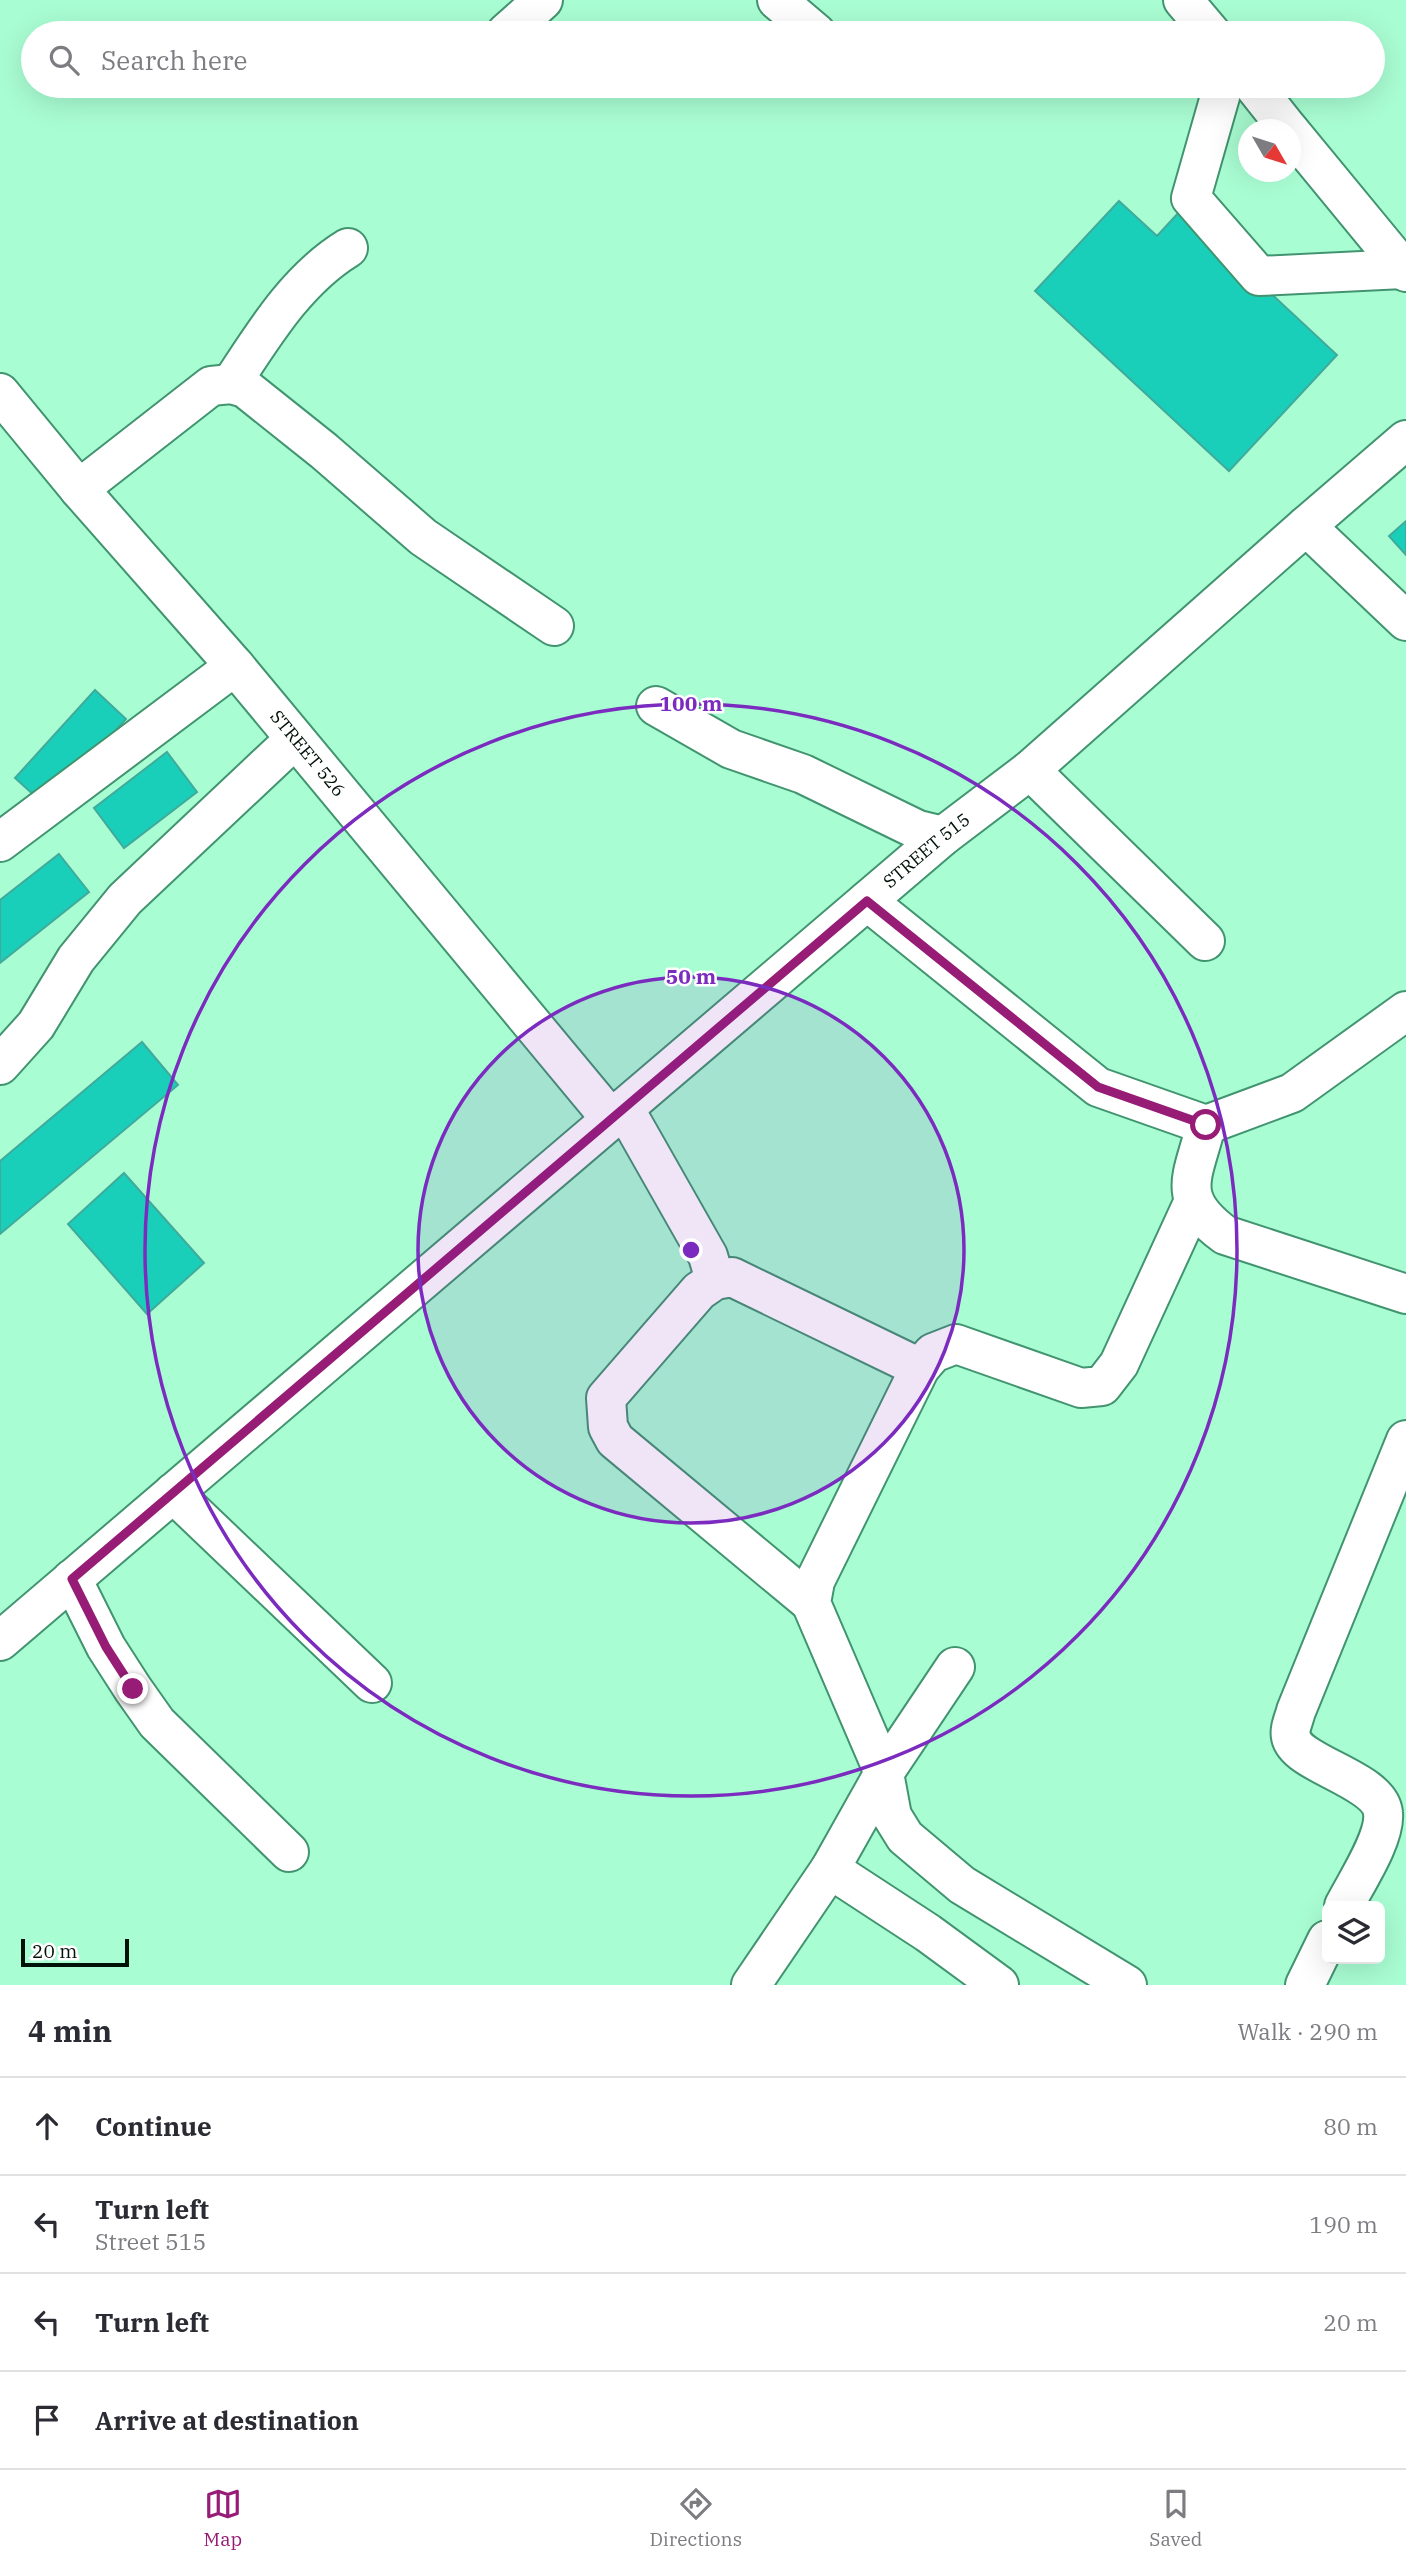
<!DOCTYPE html>
<meta charset="utf-8">
<style>
body{margin:0;font-family:"IBM Plex Serif",serif;background:#f2f2f3;color:#2b2b33}
.controls{position:absolute;right:21px;bottom:21px;display:grid;overflow:hidden;border-radius:10px;box-shadow:0 7px 28px #0002}
.controls button{width:63px;height:63px;display:grid;place-items:center;padding:0;border:0;border-bottom:2px solid #e1e1e2;background:#fff;color:#2b2b33;font:35px sans-serif}
.compass{position:absolute;left:1238px;top:119px;width:63px;height:63px;border-radius:50%;background:#fff;box-shadow:0 7px 28px #0002;rotate:129deg}
.scale{position:absolute;left:21px;bottom:18px;width:108px;box-sizing:border-box;padding-left:7px;border:4px solid #001208;border-top:0;font-size:19px;line-height:24px;white-space:nowrap;color:#001208;-webkit-text-stroke:5px #fff;paint-order:stroke}
.stop{position:absolute;width:21px;height:21px;margin:-16px;border:5px solid #971c76;border-radius:50%;background:#fff}
.stop.end{background:#971c76;border-color:#fff;box-shadow:0 2px 7px #0008}
.list{margin:0;padding:0;list-style:none}
h2{display:flex;justify-content:space-between;align-items:center;height:91px;margin:0;padding:0 28px;font-size:30px}
h2 small{font-size:23px;font-weight:400;color:#7c7c81}
.list li{display:grid;grid-template-columns:46px 1fr auto;gap:21px;align-items:center;box-sizing:border-box;height:98px;padding:0 28px;border-top:2px solid #e1e1e2}
.list b{display:block;font-size:26px;white-space:nowrap}
.list p{margin:0;font-size:23px;white-space:nowrap;color:#7c7c81}
.list em{font-size:23px;font-style:normal;color:#7c7c81}
.icon{flex:none;width:38px;height:38px;fill:none;stroke:currentColor;stroke-width:2;stroke-linecap:round;stroke-linejoin:round}
.map{position:relative;flex:none;width:1406px;height:1985px;overflow:hidden}
.search{position:absolute;background:#fff;box-shadow:0 7px 28px #0002;left:21px;right:21px;top:21px;height:77px;display:flex;align-items:center;gap:18px;box-sizing:border-box;padding:0 24px;border-radius:38px;color:#7c7c81;font-size:26px}
.sheet{height:483px;background:#fff}
nav{display:flex;justify-content:space-around;align-items:center;box-sizing:border-box;height:98px;border-top:2px solid #e1e1e2;background:#fff;font-size:19px;color:#7c7c81}
nav a{display:grid;justify-items:center;gap:4px}
nav .on{color:#971c76}
.map>svg:first-child{display:block}
.building{fill:#1acfba;stroke:#40aa9b;stroke-width:2}
.lines{fill:none;stroke-linecap:round;stroke-linejoin:round}
.minor-casing{stroke:#41946f;stroke-width:42}
.minor{stroke:#fff;stroke-width:38}
.route{stroke:#971c76;stroke-width:9}
.ring{fill:none;stroke:#7b2cbf;stroke-width:3.5}
.labels{text-anchor:middle;stroke-width:5;stroke-linejoin:round;paint-order:stroke}
.street-label{font-size:18px;fill:#001208;stroke:#fff}
.centre{fill:#7b2cbf;stroke:#fff;stroke-width:3.5}
.ring-label{font-size:21px;text-anchor:middle;font-weight:bold;fill:#7b2cbf;stroke:#fff;stroke-width:5;stroke-linejoin:round;paint-order:stroke}
</style>
<div class="map">
<svg width="1406" height="1985" viewBox="0 0 1406 1985">
<rect width="100%" height="100%" fill="#a9fdd3"/>
<path class="building" d="M 1119,201 L 1157,236 L 1181,210 L 1337,355 L 1229,471 L 1035,291 Z
M 1406,521 L 1406,555 L 1389,536 Z
M 95,690 L 126,719 L 46,806 L 15,778 Z
M 167,752 L 197,792 L 124,848 L 94,808 Z
M 59,854 L 89,892 L 0,963 L 0,900 Z
M 142,1042 L 178,1085 L 0,1234 L 0,1161 Z
M 124,1173 L 204,1263 L 147,1314 L 68,1224 Z"/>
<g class="lines">
<g class="minor-casing">
<g id="minor">
<path d="M 777,0 L 816,33"/>
<path d="M 1183,0 L 1211,33"/>
<path d="M 506,33 L 543,0"/>
<path d="M 1223,86 L 1191,198 L 1259,276 L 1403,269"/>
<path d="M 1254,86 L 1289,130"/>
<path d="M 1290,131 L 1406,272"/>
<path d="M 231,384 C 264,334 296,280 348,248"/>
<path id="s1" d="M 0,393 L 79,489 L 235,666 L 611,1119"/>
<path d="M 79,489 L 211,386 L 231,384 L 245,388 L 324,451 L 423,537 L 554,626"/>
<path d="M 1306,526 L 1406,621"/>
<path d="M 656,706 L 731,749 L 803,774 L 918,830 L 943,836"/>
<path d="M 1030,770 L 1205,941"/>
<path d="M 0,842 L 235,666"/>
<path d="M 867,901 L 1098,1087 L 1206,1125 L 1292,1093 L 1406,1011"/>
<path d="M 0,1065 L 36,1025 L 76,959 L 125,899 L 295,739"/>
<path d="M 624,1108 L 708,1256 L 715,1280"/>
<path d="M 1206,1125 C 1193,1178 1174,1197 1225,1235 L 1406,1294"/>
<path d="M 173,1493 L 372,1683"/>
<path d="M 72,1579 L 106,1647 L 133,1689 L 157,1723 L 289,1852"/>
<path d="M 811,1603 L 615,1440 L 608,1427 L 606,1398 L 699,1291 L 715,1280 L 732,1277 L 920,1368"/>
<path id="s2" d="M 0,1641 L 943,836 L 1030,770 L 1306,526 L 1406,440"/>
<path d="M 830,1869 L 928,1933 L 999,1985"/>
<path d="M 1344,1906 C 1355,1884 1386,1838 1383,1813 C 1380,1779 1297,1765 1291,1737 C 1289,1729 1294,1719 1296,1711 L 1406,1440"/>
<path d="M 751,1985 L 830,1869 L 884,1773 L 955,1667"/>
<path d="M 1127,1985 L 962,1885 L 905,1837 L 892,1816 L 884,1773 L 811,1603 L 815,1581 L 920,1368 L 933,1353 L 956,1344 L 1081,1388 L 1102,1386 L 1119,1364 L 1193,1203"/>
<path d="M 1305,1985 L 1327,1940"/>
</g>
</g>
<use href="#minor" class="minor"/>
</g>
<g class="lines">
<path class="route" d="M 133,1689 L 106,1647 L 72,1579 L 867,901 L 1098,1087 L 1206,1125"/>
</g>
<circle cx="691" cy="1250" r="273" fill="#7b2cbf" fill-opacity=".12"/>
<g class="ring">
<circle cx="691" cy="1250" r="273"/>
<circle cx="691" cy="1250" r="546"/>
</g>
<g class="labels">
<g class="street-label">
<text dy="6" stroke="none"><textPath href="#s1" startOffset="474">STREET 526</textPath></text>
<text dy="6" stroke="none"><textPath href="#s2" startOffset="1218">STREET 515</textPath></text>
</g>
</g>
<circle cx="691" cy="1250" r="10" class="centre"/>
<g class="ring-label">
<text x="691" y="711">100 m</text>
<text x="691" y="984">50 m</text>
</g>
</svg>
<div class="controls">
<button><svg class="icon" aria-label="layers" viewBox="0 0 24 24"><path d="M12 4l9 5-9 5-9-5zM3 14l9 5 9-5"/></svg></button>
</div>
<svg class="compass" viewBox="-18 -18 36 36"><path d="M0-13l5 13h-10z" fill="#e53935"/><path d="M0 13l5-13h-10z" fill="#7c7c81"/></svg>
<div class="scale">20 m</div>
<div class="stop" style="left:1206px;top:1125px"></div>
<div class="stop end" style="left:133px;top:1689px"></div>
<div class="search"><svg class="icon" aria-label="search" viewBox="0 0 24 24"><circle cx="10" cy="10" r="6"/><path d="M15 15l6 6"/></svg>Search here</div>
</div>
<section class="sheet">
<h2>4 min<small>Walk · 290 m</small></h2>
<ul class="list">
<li><svg class="icon" aria-label="ahead" viewBox="0 0 24 24"><path d="M12 20V5M6 11l6-6 6 6"/></svg><div><b>Continue</b></div><em>80 m</em></li>
<li><svg class="icon" aria-label="left" viewBox="0 0 24 24"><path d="M17 20v-9H6M10 6l-5 5 5 5"/></svg><div><b>Turn left</b><p>Street 515</p></div><em>190 m</em></li>
<li><svg class="icon" aria-label="left" viewBox="0 0 24 24"><path d="M17 20v-9H6M10 6l-5 5 5 5"/></svg><div><b>Turn left</b></div><em>20 m</em></li>
<li><svg class="icon" aria-label="arrive" viewBox="0 0 24 24"><path d="M6 21V4h12l-3 4 3 4H6"/></svg><div><b>Arrive at destination</b></div></li>
</ul>
</section>
<nav>
<a class="on"><svg class="icon" aria-label="map" viewBox="0 0 24 24"><path d="M3 6l6-2 6 2 6-2v14l-6 2-6-2-6 2zM9 4v14M15 6v14"/></svg>Map</a>
<a><svg class="icon" aria-label="directions" viewBox="0 0 24 24"><path d="M12 3l9 9-9 9-9-9zM9 14v-3h6M13 9l2 2-2 2"/></svg>Directions</a>
<a><svg class="icon" aria-label="saved" viewBox="0 0 24 24"><path d="M7 4h10v16l-5-4-5 4z"/></svg>Saved</a>
</nav>
